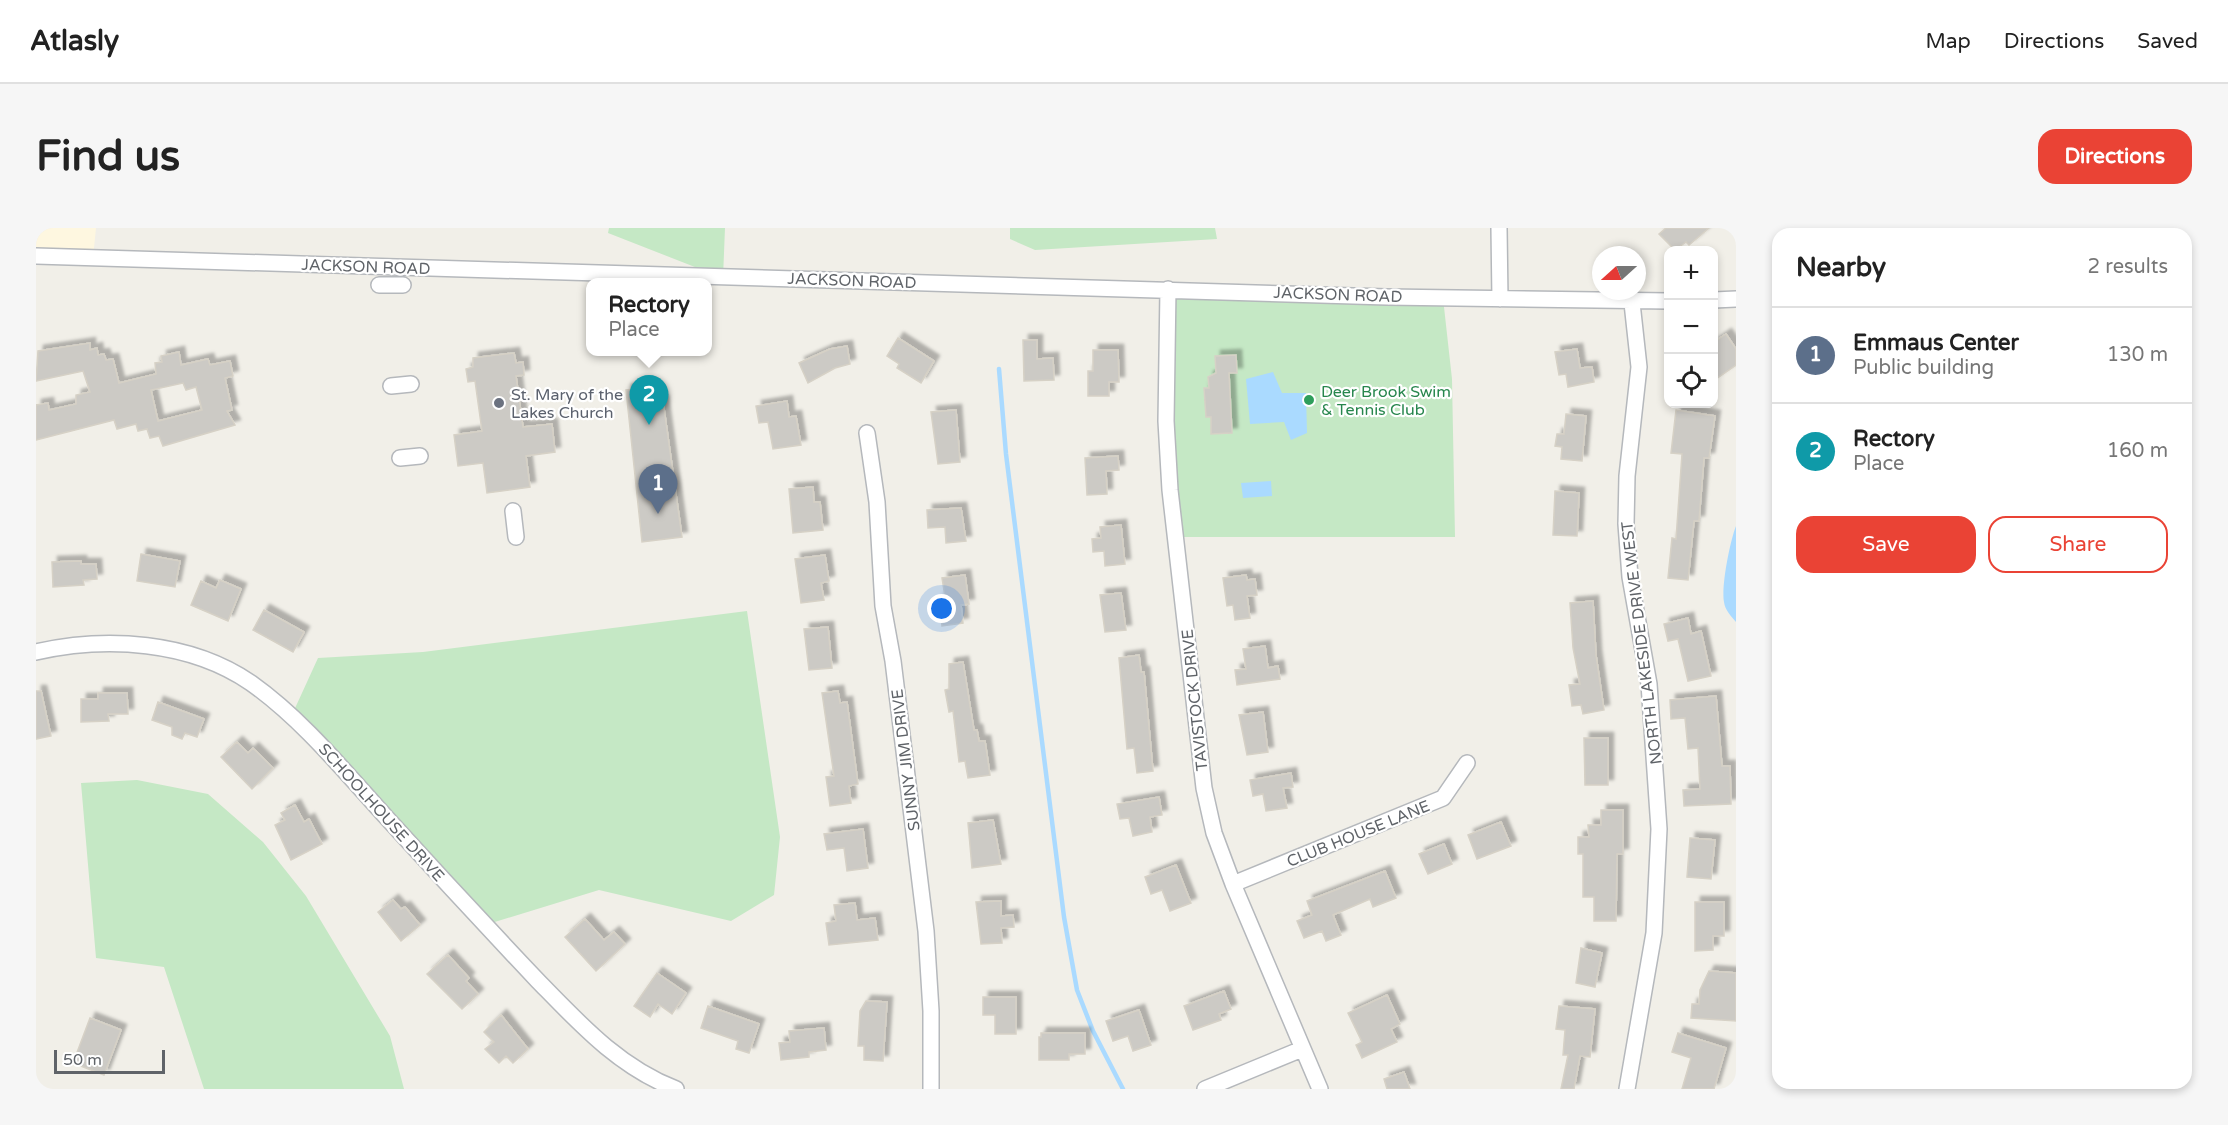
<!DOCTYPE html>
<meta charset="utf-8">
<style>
body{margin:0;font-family:"Varela Round",sans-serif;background:#f6f6f6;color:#222}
.controls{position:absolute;right:18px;top:18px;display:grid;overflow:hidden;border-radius:12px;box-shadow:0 3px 9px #0003}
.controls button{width:54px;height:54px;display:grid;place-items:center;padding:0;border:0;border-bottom:2px solid #e0e0e0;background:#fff;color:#222;font:30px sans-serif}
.compass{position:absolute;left:1556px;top:18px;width:54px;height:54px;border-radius:50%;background:#fff;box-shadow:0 3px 9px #0003;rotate:249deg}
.scale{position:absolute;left:18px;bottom:15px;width:111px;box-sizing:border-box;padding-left:6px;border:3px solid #5f6368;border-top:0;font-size:16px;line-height:21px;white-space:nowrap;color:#5f6368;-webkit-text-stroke:4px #fff;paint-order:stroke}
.you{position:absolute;left:906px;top:381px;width:21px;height:21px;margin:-15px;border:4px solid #fff;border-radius:50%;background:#1a73e8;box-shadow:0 0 0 9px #1a73e833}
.badge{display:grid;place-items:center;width:39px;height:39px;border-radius:50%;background:#ea4335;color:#fff;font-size:20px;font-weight:700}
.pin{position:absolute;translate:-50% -50px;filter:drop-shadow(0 2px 3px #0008)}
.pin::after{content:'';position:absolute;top:32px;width:21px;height:18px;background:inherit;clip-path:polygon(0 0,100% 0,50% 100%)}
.popup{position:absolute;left:550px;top:50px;width:126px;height:78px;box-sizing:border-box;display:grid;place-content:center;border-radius:12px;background:#fff;filter:drop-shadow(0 2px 4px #0005);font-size:20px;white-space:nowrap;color:#767676}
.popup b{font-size:22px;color:#222}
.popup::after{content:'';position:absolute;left:50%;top:100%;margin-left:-12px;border:12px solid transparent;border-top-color:#fff}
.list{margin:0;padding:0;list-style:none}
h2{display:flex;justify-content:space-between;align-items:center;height:78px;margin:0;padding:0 24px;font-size:26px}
h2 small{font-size:20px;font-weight:400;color:#767676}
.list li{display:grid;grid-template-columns:39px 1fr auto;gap:18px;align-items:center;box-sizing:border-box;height:96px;padding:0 24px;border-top:2px solid #e0e0e0}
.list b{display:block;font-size:22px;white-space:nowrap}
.list p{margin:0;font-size:20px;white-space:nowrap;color:#767676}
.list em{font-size:20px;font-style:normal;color:#767676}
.actions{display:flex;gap:12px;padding:18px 24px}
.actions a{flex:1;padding:14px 0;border:2px solid #ea4335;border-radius:18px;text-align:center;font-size:21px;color:#ea4335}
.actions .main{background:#ea4335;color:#fff}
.icon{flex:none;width:33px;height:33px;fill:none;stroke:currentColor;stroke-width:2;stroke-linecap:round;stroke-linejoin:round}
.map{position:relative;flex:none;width:1700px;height:861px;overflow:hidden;border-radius:18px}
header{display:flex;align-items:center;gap:36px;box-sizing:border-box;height:84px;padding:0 30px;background:#fff;border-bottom:2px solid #e0e0e0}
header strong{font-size:28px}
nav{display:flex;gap:33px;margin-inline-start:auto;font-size:21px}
.intro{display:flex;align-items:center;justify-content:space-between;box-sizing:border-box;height:144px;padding:0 36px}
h1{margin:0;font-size:42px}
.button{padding:15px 27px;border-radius:18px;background:#ea4335;color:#fff;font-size:21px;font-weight:700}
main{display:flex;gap:36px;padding:0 36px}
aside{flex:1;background:#fff;border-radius:18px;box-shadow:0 3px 9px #0003}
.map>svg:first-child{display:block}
.commercial{fill:#fef7e0}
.green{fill:#c5e8c5}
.water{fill:#aadaff}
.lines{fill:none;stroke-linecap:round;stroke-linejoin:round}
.stream{stroke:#aadaff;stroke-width:4.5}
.building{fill:#cccac5;stroke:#d6d1c6;stroke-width:1.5;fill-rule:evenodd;filter:url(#shadow)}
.minor-casing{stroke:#b5b8bc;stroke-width:18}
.minor{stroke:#fff;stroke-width:15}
.leisure-dot{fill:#2e9e5b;stroke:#fff;stroke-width:2}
.worship-dot{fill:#6b7280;stroke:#fff;stroke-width:2}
.labels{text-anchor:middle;stroke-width:4.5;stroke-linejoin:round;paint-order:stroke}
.street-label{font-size:16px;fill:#5f6368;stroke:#fff}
.leisure-label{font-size:16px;fill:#27864d;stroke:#fff;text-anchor:start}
.worship-label{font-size:16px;fill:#5b616d;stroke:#fff;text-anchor:start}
</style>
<header>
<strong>Atlasly</strong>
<nav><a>Map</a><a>Directions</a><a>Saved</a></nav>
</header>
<div class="intro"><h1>Find us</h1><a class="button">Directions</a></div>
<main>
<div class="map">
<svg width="1700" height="861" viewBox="0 0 1700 861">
<defs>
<filter id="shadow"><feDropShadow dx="5.5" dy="-5.5" stdDeviation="1.5" flood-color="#0004"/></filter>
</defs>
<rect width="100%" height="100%" fill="#f1efe8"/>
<path class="commercial" d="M 0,0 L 60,0 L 57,30 L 0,28 Z"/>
<path class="green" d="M 573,0 L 689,0 L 687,50 L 572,5 Z
M 974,0 L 1179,0 L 1181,11 L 999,22 L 974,11 Z
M 1132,61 L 1407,70 L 1416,151 L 1419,309 L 1139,309 Z
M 711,383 L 744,609 L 738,667 L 695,693 L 563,662 L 449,697 L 255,489 L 282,430 L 387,424 Z
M 101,552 L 172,566 L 227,614 L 270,668 L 354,808 L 368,861 L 168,861 L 128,739 L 60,730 L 45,555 Z"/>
<path class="water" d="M 1237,144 L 1246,165 L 1270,165 L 1271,205 L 1255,212 L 1248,194 L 1214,196 L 1210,151 Z
M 1235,253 L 1236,268 L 1207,270 L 1205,255 Z
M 1700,298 L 1700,394 C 1695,388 1689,382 1688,374 C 1685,359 1694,313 1700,298 Z"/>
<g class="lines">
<path class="stream" d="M 963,141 L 970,226 L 1028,689 L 1041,762 L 1057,803 L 1087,861"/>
</g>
<path class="building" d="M 1630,0 L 1673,0 L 1653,17 L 1650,14 L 1639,22 L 1623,6 Z
M 1690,106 L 1700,121 L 1700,137 L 1677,153 L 1677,115 Z
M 862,110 L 898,133 L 885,155 L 861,140 L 863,136 L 851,128 Z
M 987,112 L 1001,112 L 1001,131 L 1017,130 L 1018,152 L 988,153 Z
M 54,115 L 54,122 L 61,120 L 62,127 L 68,126 L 70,132 L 77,131 L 83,155 L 120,146 L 119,135 L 126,134 L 125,128 L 143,124 L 145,137 L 172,131 L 174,137 L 194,133 L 197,148 L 189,150 L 196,182 L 191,183 L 199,197 L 127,218 L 123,208 L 114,210 L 111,201 L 102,203 L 100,196 L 81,201 L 78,192 L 0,212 L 0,177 L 12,175 L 13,182 L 40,176 L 40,167 L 54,164 L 47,143 L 0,153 L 2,123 ZM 147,155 L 150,162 L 160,159 L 166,182 L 122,193 L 115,162 Z
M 811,118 L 814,136 L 799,140 L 772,155 L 763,135 L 794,121 Z
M 1541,121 L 1544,140 L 1556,139 L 1558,154 L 1532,159 L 1530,146 L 1523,147 L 1519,124 Z
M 1057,122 L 1082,122 L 1083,154 L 1073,154 L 1073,168 L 1052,168 L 1052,143 L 1057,143 Z
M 478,125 L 480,135 L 487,134 L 488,147 L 480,148 L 487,199 L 516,196 L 519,224 L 490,228 L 494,259 L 451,265 L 447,235 L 422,238 L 418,207 L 446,203 L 439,153 L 432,154 L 430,141 L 437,139 L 437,130 Z
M 1200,127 L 1201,145 L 1193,145 L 1196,205 L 1175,206 L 1175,189 L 1170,189 L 1168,160 L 1173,160 L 1172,149 L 1180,145 L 1179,128 Z
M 606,160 L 608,176 L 627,173 L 646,309 L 606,314 L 590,162 Z
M 751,173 L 753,189 L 760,188 L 765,217 L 737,221 L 732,194 L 723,195 L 720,178 Z
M 920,182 L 924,234 L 902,236 L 895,184 Z
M 1640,182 L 1679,188 L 1673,230 L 1668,230 L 1663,293 L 1658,293 L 1652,352 L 1632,350 L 1636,310 L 1640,311 L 1646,226 L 1635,225 Z
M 1530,186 L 1550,188 L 1546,233 L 1525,231 L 1526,219 L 1519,218 L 1521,206 L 1528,206 Z
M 1082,228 L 1083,242 L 1070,243 L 1071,266 L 1051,267 L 1049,230 Z
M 777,259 L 778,274 L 784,274 L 787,302 L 757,305 L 753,261 Z
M 1519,263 L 1543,265 L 1541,308 L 1517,307 Z
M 925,280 L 930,313 L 910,315 L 909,299 L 892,300 L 891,282 Z
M 1085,297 L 1089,336 L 1069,338 L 1068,323 L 1057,324 L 1056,311 L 1065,310 L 1064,299 Z
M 105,326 L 144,333 L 139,359 L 101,353 Z
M 789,327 L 793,353 L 785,355 L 788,372 L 765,375 L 759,331 Z
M 45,333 L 45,336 L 60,336 L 61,351 L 47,352 L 48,357 L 17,359 L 16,334 Z
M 929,347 L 933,376 L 925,377 L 927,395 L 906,398 L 903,370 L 909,369 L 906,350 Z
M 1210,347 L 1211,352 L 1219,351 L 1221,367 L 1211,368 L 1214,390 L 1199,392 L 1197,377 L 1191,378 L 1187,350 Z
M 184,352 L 205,361 L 192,393 L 155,377 L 165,353 L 180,360 Z
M 1085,365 L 1090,402 L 1069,404 L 1064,367 Z
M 1557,373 L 1560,427 L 1568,482 L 1547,486 L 1545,477 L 1536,478 L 1533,457 L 1544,456 L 1537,420 L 1534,375 Z
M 228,382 L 268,404 L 257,424 L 217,402 Z
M 1652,390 L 1655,406 L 1665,403 L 1675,448 L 1652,453 L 1642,411 L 1632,413 L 1628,396 Z
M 792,399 L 796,440 L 773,442 L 768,401 Z
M 1229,418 L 1232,440 L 1242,438 L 1244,451 L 1201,457 L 1199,442 L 1210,441 L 1207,421 Z
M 1103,427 L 1105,444 L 1108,444 L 1117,543 L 1101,545 L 1098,520 L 1091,521 L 1083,430 Z
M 927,434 L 938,502 L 941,502 L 943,513 L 949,513 L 954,547 L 932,550 L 929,533 L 923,534 L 917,483 L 913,484 L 909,462 L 913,461 L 913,436 Z
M 0,463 L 5,463 L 15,508 L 0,511 Z
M 802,463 L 804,475 L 811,474 L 822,556 L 813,558 L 815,575 L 794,578 L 790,549 L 798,548 L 786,465 Z
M 62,465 L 91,465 L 92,486 L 72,486 L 73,493 L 45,494 L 45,471 L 62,471 Z
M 1680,468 L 1686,538 L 1694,538 L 1695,576 L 1648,578 L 1647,562 L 1664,561 L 1662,520 L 1652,521 L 1649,490 L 1635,491 L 1634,472 Z
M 122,474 L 168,491 L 161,509 L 149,505 L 146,511 L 136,507 L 136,499 L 116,492 Z
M 1227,484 L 1232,524 L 1211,527 L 1203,487 Z
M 1548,510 L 1572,510 L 1572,557 L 1549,557 Z
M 201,514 L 212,525 L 217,520 L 237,540 L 216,561 L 185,529 Z
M 1255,545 L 1257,559 L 1247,560 L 1251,580 L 1230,583 L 1227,566 L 1217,568 L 1214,552 Z
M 1123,569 L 1126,587 L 1114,589 L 1116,604 L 1097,608 L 1093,590 L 1084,591 L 1081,576 Z
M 259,577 L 268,594 L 273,591 L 286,616 L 255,632 L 239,597 L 249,592 L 245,585 Z
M 1565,582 L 1587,582 L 1587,626 L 1581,626 L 1580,693 L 1558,693 L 1558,669 L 1547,669 L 1547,626 L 1542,626 L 1542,609 L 1553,609 L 1552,597 L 1565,597 Z
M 957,592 L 965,636 L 936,640 L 932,595 Z
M 1465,594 L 1475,618 L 1441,631 L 1432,607 Z
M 827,601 L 832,640 L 811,643 L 808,620 L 791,622 L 788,606 Z
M 1654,610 L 1679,612 L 1675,651 L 1651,649 Z
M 1408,616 L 1416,636 L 1392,646 L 1383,626 Z
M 1140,637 L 1155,675 L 1134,683 L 1126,662 L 1115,666 L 1109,649 Z
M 1349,643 L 1360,670 L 1337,679 L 1334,671 L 1297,687 L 1305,707 L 1290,713 L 1286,703 L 1268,710 L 1261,693 L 1276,687 L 1271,673 Z
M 357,672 L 365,681 L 369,679 L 384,697 L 365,713 L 342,684 Z
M 965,673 L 965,688 L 977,687 L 978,699 L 965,700 L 966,715 L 945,716 L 940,674 Z
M 1659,674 L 1688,674 L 1688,708 L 1677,708 L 1677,722 L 1659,723 Z
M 819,675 L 821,692 L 839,690 L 842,712 L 793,717 L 790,695 L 800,693 L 798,677 Z
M 549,691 L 568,712 L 578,704 L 589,716 L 560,743 L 529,709 Z
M 1545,720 L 1566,725 L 1559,759 L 1540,755 Z
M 412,727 L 433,750 L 430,753 L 442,766 L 426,781 L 391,746 Z
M 1673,743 L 1700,745 L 1700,793 L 1655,790 L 1656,776 L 1663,776 L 1664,762 Z
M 621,745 L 650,765 L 636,786 L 622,776 L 614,789 L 598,778 Z
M 1188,763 L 1195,781 L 1183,786 L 1185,792 L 1157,802 L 1148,778 Z
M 1351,767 L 1364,796 L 1355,801 L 1361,814 L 1326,830 L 1320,817 L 1326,814 L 1312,785 Z
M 947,769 L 980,769 L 980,806 L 959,806 L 959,787 L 947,787 Z
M 830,773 L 851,774 L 847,833 L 828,832 L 828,818 L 822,818 L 824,783 Z
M 672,778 L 723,796 L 713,825 L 700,821 L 702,813 L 665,800 Z
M 1523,778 L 1559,781 L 1554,829 L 1544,828 L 1538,861 L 1525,861 L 1532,827 L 1527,827 L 1529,802 L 1520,801 Z
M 1103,782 L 1115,817 L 1097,823 L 1092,808 L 1077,813 L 1070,793 Z
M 465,787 L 492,821 L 477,835 L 470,828 L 463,835 L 449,821 L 458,814 L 448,804 Z
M 54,790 L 85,802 L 68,847 L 37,835 Z
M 788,800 L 790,822 L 773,824 L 773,829 L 745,832 L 743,815 L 754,814 L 753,803 Z
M 1005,805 L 1049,805 L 1049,826 L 1033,826 L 1033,832 L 1003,832 L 1003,809 L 1005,809 Z
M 1642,805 L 1690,820 L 1678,861 L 1646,861 L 1655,830 L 1636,824 Z
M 1368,844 L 1374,861 L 1351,861 L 1348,851 Z"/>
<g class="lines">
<g class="minor-casing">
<path id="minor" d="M 1463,0 L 1464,71
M 0,28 L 1351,69 L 1632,73
M 343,57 L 367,57
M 1132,61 L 1130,193 L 1134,262 L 1168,560 L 1178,605 L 1197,656 L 1284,861
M 1678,72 L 1700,71
M 355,158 L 375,156
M 831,205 L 841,274 L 847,378 L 857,433 L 890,703 L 895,783 L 895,861
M 364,230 L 384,228
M 477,283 L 480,309
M 0,424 C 70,408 154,413 215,455 C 267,492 308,543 350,589 C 400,644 451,699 502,753 C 544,796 583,839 640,861
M 1197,656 L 1407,570 L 1431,535
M 1169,861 L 1266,821
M 1591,861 L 1618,705 L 1623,601 L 1613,456 L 1594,349 L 1590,296 L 1591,248 L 1603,139 L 1596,75"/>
</g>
<use href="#minor" class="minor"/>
</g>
<circle class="leisure-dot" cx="1273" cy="172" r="6"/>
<circle class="worship-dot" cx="463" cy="175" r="6"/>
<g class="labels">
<g class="street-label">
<text transform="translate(330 38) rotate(2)" y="6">JACKSON ROAD</text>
<text transform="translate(816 52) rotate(2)" y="6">JACKSON ROAD</text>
<text transform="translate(1302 66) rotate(2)" y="6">JACKSON ROAD</text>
<text transform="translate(1605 415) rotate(-97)" y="6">NORTH LAKESIDE DRIVE WEST</text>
<text transform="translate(1158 472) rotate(-96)" y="6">TAVISTOCK DRIVE</text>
<text transform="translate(869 532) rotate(-97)" y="6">SUNNY JIM DRIVE</text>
<text transform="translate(346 584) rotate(48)" y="6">SCHOOLHOUSE DRIVE</text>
<text transform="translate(1322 605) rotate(-22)" y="6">CLUB HOUSE LANE</text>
</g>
<g class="leisure-label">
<text x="1285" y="169">Deer Brook Swim<tspan x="1285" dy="18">&amp; Tennis Club</tspan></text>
</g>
<g class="worship-label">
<text x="475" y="172">St. Mary of the<tspan x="475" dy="18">Lakes Church</tspan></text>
</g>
</g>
</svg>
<div class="controls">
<button>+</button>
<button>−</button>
<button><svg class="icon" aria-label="locate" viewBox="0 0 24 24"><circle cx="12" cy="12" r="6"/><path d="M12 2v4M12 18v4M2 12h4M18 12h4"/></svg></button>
</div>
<svg class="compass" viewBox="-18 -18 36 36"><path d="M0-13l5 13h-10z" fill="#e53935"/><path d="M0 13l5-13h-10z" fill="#767676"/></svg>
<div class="scale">50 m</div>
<div class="you"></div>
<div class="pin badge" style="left:622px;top:286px;background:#5c6f8a">1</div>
<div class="pin badge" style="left:613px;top:197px;background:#0f9aa8">2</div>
<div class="popup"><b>Rectory</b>Place</div>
</div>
<aside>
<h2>Nearby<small>2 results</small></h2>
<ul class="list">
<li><span class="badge" style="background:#5c6f8a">1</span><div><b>Emmaus Center</b><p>Public building</p></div><em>130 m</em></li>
<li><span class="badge" style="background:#0f9aa8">2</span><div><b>Rectory</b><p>Place</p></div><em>160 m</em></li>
</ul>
<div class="actions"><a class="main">Save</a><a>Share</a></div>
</aside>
</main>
